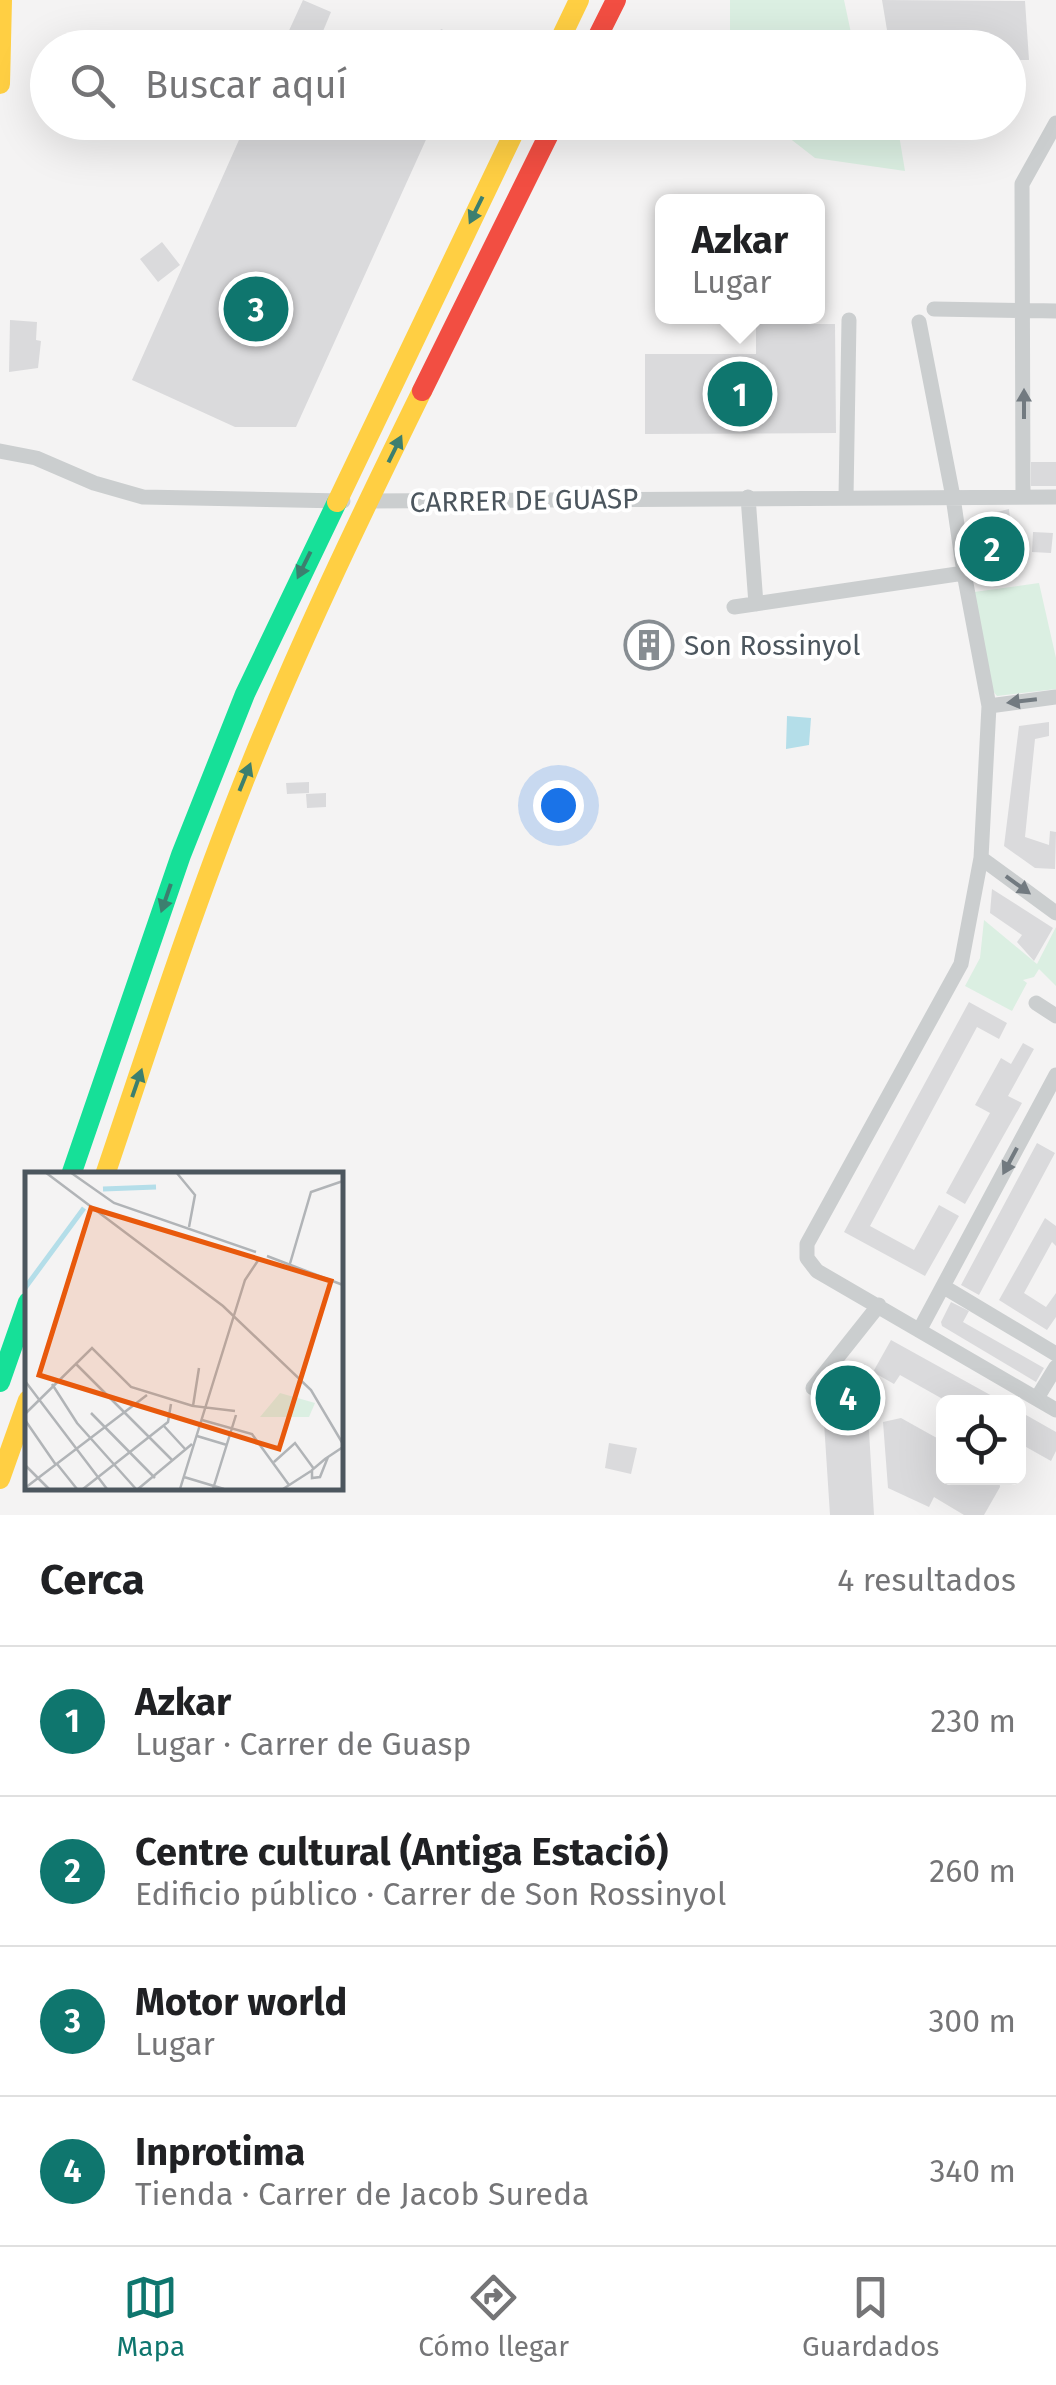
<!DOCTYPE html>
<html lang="es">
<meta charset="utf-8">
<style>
body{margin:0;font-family:"Fira Sans",sans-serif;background:#f6f6f6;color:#202124}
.controls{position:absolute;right:30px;bottom:30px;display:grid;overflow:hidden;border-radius:15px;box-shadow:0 10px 40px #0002}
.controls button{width:90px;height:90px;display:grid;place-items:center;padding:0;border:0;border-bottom:2px solid #e0e0e0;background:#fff;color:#202124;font:50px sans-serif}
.you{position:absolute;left:558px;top:805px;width:35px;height:35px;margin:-25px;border:8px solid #fff;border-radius:50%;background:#1a73e8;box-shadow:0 0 0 15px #1a73e833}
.badge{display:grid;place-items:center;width:65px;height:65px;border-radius:50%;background:#0f766e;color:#fff;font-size:32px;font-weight:700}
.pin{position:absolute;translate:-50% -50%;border:5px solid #fff;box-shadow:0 2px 10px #0006}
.popup{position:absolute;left:655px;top:194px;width:170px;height:130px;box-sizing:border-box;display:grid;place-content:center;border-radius:15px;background:#fff;filter:drop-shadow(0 2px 8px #0005);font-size:32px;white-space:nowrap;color:#757577}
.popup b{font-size:38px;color:#202124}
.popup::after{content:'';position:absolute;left:50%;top:100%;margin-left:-20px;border:20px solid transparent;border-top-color:#fff}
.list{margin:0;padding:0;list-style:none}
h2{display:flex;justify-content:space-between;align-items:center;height:130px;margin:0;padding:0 40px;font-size:42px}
h2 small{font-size:32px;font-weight:400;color:#757577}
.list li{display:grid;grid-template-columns:65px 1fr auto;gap:30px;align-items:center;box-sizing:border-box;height:150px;padding:0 40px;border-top:2px solid #e0e0e0}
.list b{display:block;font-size:38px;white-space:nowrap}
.list p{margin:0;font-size:32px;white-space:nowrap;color:#757577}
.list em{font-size:32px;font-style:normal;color:#757577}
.icon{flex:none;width:55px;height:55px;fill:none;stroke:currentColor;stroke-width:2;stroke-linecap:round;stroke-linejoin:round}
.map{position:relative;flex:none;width:1056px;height:1515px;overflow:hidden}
.search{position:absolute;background:#fff;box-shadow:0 10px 40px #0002;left:30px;right:30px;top:30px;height:110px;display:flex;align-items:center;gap:25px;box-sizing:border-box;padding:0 35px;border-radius:55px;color:#757577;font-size:38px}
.sheet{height:730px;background:#fff}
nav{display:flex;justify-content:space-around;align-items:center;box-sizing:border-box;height:140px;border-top:2px solid #e0e0e0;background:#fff;font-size:28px;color:#757577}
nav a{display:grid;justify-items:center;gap:5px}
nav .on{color:#0f766e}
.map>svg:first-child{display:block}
.green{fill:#dbefe2}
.water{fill:#b4dee9}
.building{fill:#dadadc}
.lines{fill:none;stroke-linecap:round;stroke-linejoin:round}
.street{stroke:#cbcecf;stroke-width:15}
.fast{stroke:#16e098;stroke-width:20}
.slow{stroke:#ffcf43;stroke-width:20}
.jam{stroke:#f24e42;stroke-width:20}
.oneway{fill:#3c7f6f}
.oneway2{fill:#727a80}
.labels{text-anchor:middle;stroke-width:8;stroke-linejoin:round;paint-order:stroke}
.street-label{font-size:28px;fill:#4c565e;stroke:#fff}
.poi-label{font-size:28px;fill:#4c565e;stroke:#fff;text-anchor:start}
.inset-river{fill:none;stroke:#b4dee9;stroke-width:5}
.inset-road{fill:none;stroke:#b1b4b7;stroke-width:2.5}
.view{fill:#e8590c;fill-opacity:0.15;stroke:#e8590c;stroke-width:5}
.inset-edge{fill:none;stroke:#4c565e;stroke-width:5}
</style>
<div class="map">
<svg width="1056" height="1515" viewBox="0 0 1056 1515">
<rect width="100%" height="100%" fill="#f4f3f3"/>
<path class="green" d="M 730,0 L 844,0 L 854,47 L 730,47 Z
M 770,123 L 897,123 L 905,171 L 815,158 Z
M 1039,583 L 1056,658 L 1056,689 L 997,696 L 993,691 L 974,592 Z
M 984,920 L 1037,964 L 1056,927 L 1056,986 L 1039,969 L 1034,977 L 1023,980 L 1027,983 L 1012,1011 L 965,986 L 980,958 Z"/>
<path class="water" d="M 787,716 L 811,718 L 809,745 L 786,749 Z"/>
<path class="building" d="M 303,0 L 331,12 L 316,48 L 281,48 Z
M 882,0 L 1025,1 L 1029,60 L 1017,60 L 1013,112 L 1009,112 L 1009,48 L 890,48 Z
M 441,29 L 470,42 L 467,48 L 433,48 Z
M 247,122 L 434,122 L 296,427 L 235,427 L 132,380 Z
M 162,242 L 180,265 L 158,282 L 140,259 Z
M 10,320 L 37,322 L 36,340 L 41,341 L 38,368 L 9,372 Z
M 756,324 L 835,324 L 836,433 L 645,434 L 645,354 L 756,354 Z
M 1031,462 L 1056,462 L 1056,486 L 1031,486 Z
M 1009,509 L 1010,519 L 995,523 L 1006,572 L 989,576 L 978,526 L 982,525 L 980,516 Z
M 1033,532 L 1053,533 L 1051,553 L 1032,552 Z
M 656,625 L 665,658 L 642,664 L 633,631 Z
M 1049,722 L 1049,736 L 1035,739 L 1025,837 L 1049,845 L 1050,831 L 1056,832 L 1055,869 L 1035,868 L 1004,846 L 1019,726 Z
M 309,782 L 309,793 L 287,794 L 286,783 Z
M 326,793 L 326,807 L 307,808 L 306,794 Z
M 992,889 L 1053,928 L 1034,961 L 1017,942 L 1022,935 L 990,913 Z
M 969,1002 L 1007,1023 L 999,1039 L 977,1027 L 870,1226 L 914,1250 L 939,1205 L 959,1216 L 925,1276 L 844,1232 Z
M 1023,1043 L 1034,1049 L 1008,1096 L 1022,1103 L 965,1204 L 946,1193 L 990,1113 L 975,1105 L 1001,1058 L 1011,1064 Z
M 1037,1143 L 1055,1153 L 979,1295 L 961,1285 Z
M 1045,1218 L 1056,1226 L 1056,1246 L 1052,1242 L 1024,1293 L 1046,1307 L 1056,1293 L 1056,1317 L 1047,1330 L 999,1300 Z
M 951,1302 L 969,1311 L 963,1322 L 1044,1368 L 1036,1382 L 942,1326 L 941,1322 Z
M 891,1340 L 956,1376 L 1003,1402 L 948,1402 L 900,1375 L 894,1384 L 873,1372 Z
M 865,1364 L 874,1515 L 830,1515 L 823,1407 L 841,1406 L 840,1386 L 856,1365 Z
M 1019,1411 L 1056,1432 L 1056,1451 L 1051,1461 L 1019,1443 Z
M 901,1418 L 944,1442 L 944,1478 L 999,1478 L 1000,1487 L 984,1515 L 964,1515 L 934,1497 L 929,1507 L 888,1488 L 883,1422 Z
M 609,1443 L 637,1448 L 631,1474 L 605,1468 Z"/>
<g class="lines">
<path class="street" d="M 934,309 L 1056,311
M 0,451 L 36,458 L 94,483 L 143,497 L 343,501
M 1023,496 L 1022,184 L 1056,123
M 748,497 L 756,604
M 846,497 L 849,320
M 366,501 L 1056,497
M 964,573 L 989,706 L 981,858 L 961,964 L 807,1244 L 807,1258 L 817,1271 L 1056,1410
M 734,607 L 964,573 L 953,497 L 919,322
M 989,706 L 1056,697
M 981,858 L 1056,913
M 1036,1003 L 1056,1016
M 944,1287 L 1056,1354
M 920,1329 L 1056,1075
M 813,1388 L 879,1305
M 1037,1398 L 1056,1367"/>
<path class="fast" d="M 71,1175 L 181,855 L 245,694 L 337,502
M 0,1382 L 28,1302"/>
<path class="slow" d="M 556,48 L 579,0
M 0,84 L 2,0
M 337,502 L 519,122
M 105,1175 C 149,1045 191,914 242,786 C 295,652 358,521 422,391
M 0,1479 L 28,1400"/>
<path class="jam" d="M 592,48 L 616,0
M 422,391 L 555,122"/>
</g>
<defs><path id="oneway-solid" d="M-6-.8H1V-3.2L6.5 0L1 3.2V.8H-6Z" transform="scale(2.5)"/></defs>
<g class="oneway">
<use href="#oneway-solid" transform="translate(476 210) rotate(116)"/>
<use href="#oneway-solid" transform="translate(395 449) rotate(-64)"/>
<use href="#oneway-solid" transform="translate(304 565) rotate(116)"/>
<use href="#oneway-solid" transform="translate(245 777) rotate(-68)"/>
<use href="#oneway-solid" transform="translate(166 898) rotate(109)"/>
<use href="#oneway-solid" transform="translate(137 1083) rotate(-71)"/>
</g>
<g class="oneway2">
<use href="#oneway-solid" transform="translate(1024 404) rotate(-90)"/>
<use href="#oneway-solid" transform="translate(1022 701) rotate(173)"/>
<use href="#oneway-solid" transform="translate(1018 885) rotate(36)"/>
<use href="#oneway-solid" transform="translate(1010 1161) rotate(118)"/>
</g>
<defs>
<g id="building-ring" transform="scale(2.5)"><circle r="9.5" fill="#fff" stroke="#878d92" stroke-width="1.5"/><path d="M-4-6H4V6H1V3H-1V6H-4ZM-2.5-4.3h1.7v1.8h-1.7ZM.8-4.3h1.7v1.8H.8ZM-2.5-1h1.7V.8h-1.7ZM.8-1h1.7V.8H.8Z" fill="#878d92"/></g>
</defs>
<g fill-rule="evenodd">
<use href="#building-ring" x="649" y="645"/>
</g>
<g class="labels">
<g class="street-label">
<text transform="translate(524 500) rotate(-1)" y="10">CARRER DE GUASP</text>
</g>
<g class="poi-label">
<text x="684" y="655">Son Rossinyol</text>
</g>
</g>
<g transform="translate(25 1172)">
<rect width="318" height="318" fill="#f4f3f3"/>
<path d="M 255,221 L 290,231 L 284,245 L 235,245 Z" fill="#dbefe2"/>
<path class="inset-river" d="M 78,17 L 131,15M 0,116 L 59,36"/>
<path class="inset-road" d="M 20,0 L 198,134 L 286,218 L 318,272M 45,0 L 89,31 L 231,80M 151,0 L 170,23 L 164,55M 242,84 L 318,113M 264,95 L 286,20 L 318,9M 50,191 L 148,289M 174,196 L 168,234 L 210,239M 0,209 L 82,317M 27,212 L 52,251 L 111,317M 66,241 L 130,306M 0,242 L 67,176 L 106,215 L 168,234M 0,248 L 31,293M 177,248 L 227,262 L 264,313M 138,253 L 161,278M 172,264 L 202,273M 303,285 L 295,305 L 287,306 L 287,298 L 300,287 L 318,275M 249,290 L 270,271 L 289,297M 32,292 L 52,317M 0,293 L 24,317M 159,305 L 199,317M 0,316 L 122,223M 58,317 L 143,250 L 146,232M 113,317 L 167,272M 155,317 L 220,108 L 234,87M 188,317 L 211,243M 258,317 L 286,299"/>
<path class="view" d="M 66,36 L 306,109 L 254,277 L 14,203 Z"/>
<rect width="318" height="318" class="inset-edge"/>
</g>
</svg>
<div class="controls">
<button><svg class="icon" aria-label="locate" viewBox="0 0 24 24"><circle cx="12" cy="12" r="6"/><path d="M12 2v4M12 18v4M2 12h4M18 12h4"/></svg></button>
</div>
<div class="you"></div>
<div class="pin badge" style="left:740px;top:394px">1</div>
<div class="popup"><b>Azkar</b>Lugar</div>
<div class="pin badge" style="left:992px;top:549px">2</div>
<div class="pin badge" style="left:256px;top:309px">3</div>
<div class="pin badge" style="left:848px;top:1398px">4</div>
<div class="search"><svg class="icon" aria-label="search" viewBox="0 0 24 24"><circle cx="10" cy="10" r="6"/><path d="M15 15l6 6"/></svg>Buscar aquí</div>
</div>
<section class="sheet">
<h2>Cerca<small>4 resultados</small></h2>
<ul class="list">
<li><span class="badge">1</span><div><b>Azkar</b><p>Lugar · Carrer de Guasp</p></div><em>230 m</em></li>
<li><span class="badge">2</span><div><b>Centre cultural (Antiga Estació)</b><p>Edificio público · Carrer de Son Rossinyol</p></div><em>260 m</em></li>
<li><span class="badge">3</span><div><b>Motor world</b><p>Lugar</p></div><em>300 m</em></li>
<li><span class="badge">4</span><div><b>Inprotima</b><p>Tienda · Carrer de Jacob Sureda</p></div><em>340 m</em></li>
</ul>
</section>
<nav>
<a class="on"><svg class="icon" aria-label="map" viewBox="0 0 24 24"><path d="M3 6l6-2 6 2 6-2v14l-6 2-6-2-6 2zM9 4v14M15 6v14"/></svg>Mapa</a>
<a><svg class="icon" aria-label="directions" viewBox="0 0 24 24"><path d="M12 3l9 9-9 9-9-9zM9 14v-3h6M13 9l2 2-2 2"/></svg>Cómo llegar</a>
<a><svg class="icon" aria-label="saved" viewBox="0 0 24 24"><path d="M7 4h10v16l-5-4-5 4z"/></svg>Guardados</a>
</nav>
